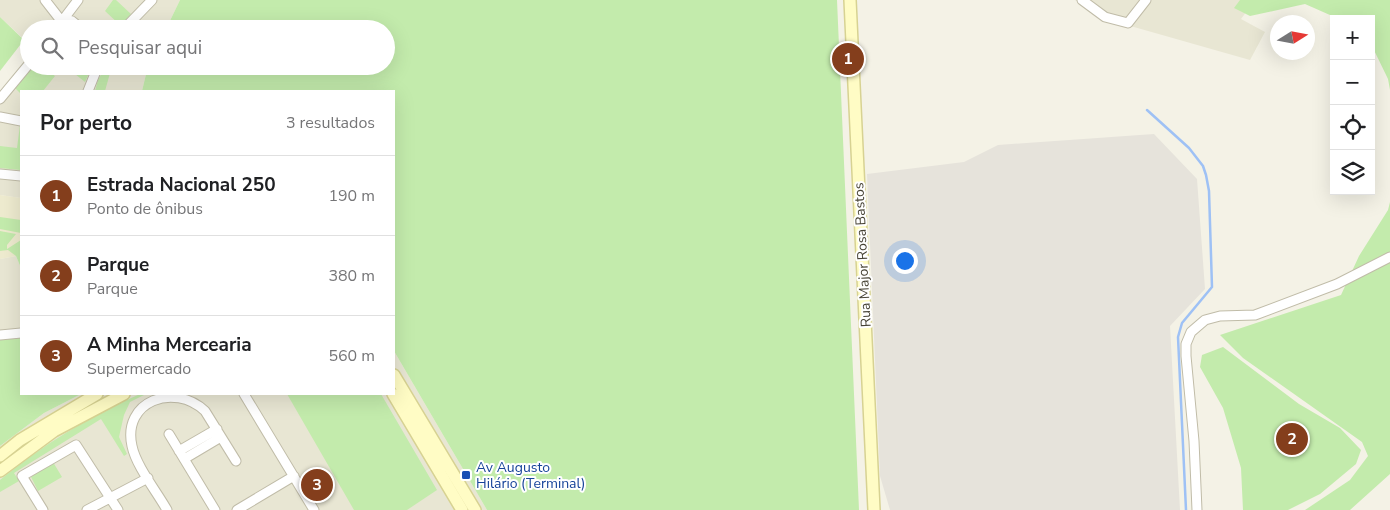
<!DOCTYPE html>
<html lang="pt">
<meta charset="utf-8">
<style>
body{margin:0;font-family:"Nunito Sans",sans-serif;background:#f2f2f2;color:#202124}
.controls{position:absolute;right:15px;top:15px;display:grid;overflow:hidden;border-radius:0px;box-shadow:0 5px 20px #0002}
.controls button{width:45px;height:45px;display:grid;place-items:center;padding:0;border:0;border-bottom:1px solid #e0e0e0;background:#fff;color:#202124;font:25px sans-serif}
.compass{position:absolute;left:1270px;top:15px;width:45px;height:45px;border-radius:50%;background:#fff;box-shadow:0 5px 20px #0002;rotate:79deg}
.you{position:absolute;left:904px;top:260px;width:18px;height:18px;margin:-12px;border:4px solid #fff;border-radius:50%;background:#1a73e8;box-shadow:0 0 0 8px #1a73e833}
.badge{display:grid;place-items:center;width:32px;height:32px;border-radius:50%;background:#843e1c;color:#fff;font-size:16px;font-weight:700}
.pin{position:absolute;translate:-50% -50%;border:2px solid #fff;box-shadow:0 1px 5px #0006}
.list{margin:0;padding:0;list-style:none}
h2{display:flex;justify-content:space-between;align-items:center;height:65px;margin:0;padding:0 20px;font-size:21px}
h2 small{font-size:16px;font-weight:400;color:#757577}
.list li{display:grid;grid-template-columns:32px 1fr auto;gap:15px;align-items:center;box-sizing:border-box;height:80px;padding:0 20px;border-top:1px solid #e0e0e0}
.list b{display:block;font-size:19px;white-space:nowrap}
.list p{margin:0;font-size:16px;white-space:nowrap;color:#757577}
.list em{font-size:16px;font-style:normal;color:#757577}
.icon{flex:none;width:28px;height:28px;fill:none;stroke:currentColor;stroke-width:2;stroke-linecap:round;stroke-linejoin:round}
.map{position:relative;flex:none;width:1390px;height:510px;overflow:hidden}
.search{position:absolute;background:#fff;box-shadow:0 5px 20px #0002;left:20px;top:20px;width:375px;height:55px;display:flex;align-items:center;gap:12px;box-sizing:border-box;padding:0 18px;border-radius:28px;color:#757577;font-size:19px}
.panel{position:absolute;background:#fff;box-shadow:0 5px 20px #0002;left:20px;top:90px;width:375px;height:305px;border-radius:0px}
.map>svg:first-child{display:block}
.residential{fill:#e8e6d3}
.industrial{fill:#e6e3db}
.education{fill:#eeebcf}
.green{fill:#c3ebac}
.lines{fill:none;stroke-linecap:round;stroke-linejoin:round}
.stream{stroke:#9ec1f5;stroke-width:2.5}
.street-casing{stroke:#c0bca8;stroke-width:11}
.secondary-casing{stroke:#d7d292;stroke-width:14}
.street{stroke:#fff;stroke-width:9}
.secondary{stroke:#fffcc5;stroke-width:11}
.transit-dot{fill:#1a4fb4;stroke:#fff;stroke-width:2}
.labels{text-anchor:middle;stroke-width:4;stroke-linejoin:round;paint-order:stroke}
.street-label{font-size:14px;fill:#474335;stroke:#fff}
.transit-label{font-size:14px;fill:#164399;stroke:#fff;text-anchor:start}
</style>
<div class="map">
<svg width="1390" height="510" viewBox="0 0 1390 510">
<rect width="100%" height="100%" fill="#f4f2e6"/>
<path class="residential" d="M 0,0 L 180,0 L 166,29 L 29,29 L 29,44 L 0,17 Z
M 1075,0 L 1255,0 L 1241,19 L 1265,32 L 1250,60 L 1134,27 L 1105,21 Z
M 29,59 L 29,66 L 148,66 L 142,91 L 21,91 L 21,198 L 0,195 L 0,92 Z
M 16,256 L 21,268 L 21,329 L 0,331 L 0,259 Z
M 394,351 L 487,510 L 0,510 L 0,446 L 44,413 L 81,394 L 394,394 Z"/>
<path class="industrial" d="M 1154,134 L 1197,179 L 1205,289 L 1170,326 L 1180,510 L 890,510 L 880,476 L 867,174 L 964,162 L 998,145 Z"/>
<path class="education" d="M 0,195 L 21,198 L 21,249 L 16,256 L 0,259 Z"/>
<path class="green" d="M 113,0 L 116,0 L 131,14 L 121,26 L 105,11 Z
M 180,0 L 837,0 L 859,510 L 487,510 L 394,351 L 394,91 L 142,91 L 148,66 L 386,66 L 386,29 L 166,29 Z
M 1240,0 L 1390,0 L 1390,90 L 1388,79 L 1371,44 L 1371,19 L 1339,19 L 1305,4 L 1250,16 L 1234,8 Z
M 0,17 L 24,40 L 0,71 Z
M 33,66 L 42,66 L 55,76 L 43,91 L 21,91 L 21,94 L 15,88 Z
M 65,66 L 91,66 L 92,67 L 85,82 Z
M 106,66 L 112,66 L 105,91 L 95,91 L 98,80 Z
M 20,125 L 20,170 L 0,168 L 0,146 L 17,148 Z
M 1390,202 L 1390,474 L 1350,510 L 1305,510 L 1350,480 L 1368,456 L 1362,442 L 1243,358 L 1220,335 L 1341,295 L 1359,256 L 1388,210 Z
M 0,217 L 21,220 L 21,233 L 0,229 Z
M 0,231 L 16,234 L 7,245 L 7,249 L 21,240 L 21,268 L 16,256 L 8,250 L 0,251 Z
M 21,329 L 21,394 L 81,394 L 44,413 L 0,446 L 0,331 Z
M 1223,347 L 1299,404 L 1340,428 L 1361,450 L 1356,464 L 1320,494 L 1288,510 L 1243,510 L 1241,468 L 1223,408 L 1200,367 L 1202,355 Z
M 140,394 L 146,394 L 130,402 L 124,415 L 119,437 L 127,454 L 124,456 L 101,419 L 14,473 L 19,481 L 0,492 L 0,480 C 42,445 90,416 140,394 Z
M 287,394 L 381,394 L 437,490 L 407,510 L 354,510 Z
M 53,462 L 62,477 L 38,491 L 31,477 Z"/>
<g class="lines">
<path class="stream" d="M 1147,110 L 1189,148 L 1203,166 L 1206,175 L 1209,191 L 1212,287 L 1182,323 L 1178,337 L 1186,510"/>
<g class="street-casing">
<path id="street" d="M 45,0 L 59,18 L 72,21 L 82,29
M 1082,0 L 1105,17 L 1128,23 L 1146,0
M 56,29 L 78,0
M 124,29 L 152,0
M 88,91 L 98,66
M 0,99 L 29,64
M 0,117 L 21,121
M 0,174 L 21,176
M 0,335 L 21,333
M 244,394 L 314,510
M 169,434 L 215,510
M 179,451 L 217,429
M 184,459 L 221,437
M 43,510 L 22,476 L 76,445 L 118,510
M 87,510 L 148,478
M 167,510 C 157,492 136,466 132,446 C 122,401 174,382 205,411 L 236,461
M 237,510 L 294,476
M 1197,510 L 1194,441 L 1186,356 L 1186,344 L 1191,332 L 1205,320 L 1220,316 L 1255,315 L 1337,284 L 1390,257"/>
</g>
<g class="secondary-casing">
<path id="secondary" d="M 850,0 L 874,510
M 394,375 L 475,510
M 393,394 L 462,510
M 0,456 L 20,440 L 97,394
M 0,471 L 54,431 L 124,394"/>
</g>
<use href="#street" class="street"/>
<use href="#secondary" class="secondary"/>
</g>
<rect class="transit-dot" x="461" y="470" width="10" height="10" rx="2.5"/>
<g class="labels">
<g class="street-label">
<text transform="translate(862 255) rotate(-93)" y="5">Rua Major Rosa Bastos</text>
</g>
<g class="transit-label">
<text x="476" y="472">Av Augusto<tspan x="476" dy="16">Hilário (Terminal)</tspan></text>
</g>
</g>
</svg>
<div class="controls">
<button>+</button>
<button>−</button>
<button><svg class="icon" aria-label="locate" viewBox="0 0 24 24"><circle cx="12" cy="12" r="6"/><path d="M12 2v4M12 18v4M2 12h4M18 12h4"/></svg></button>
<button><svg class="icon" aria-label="layers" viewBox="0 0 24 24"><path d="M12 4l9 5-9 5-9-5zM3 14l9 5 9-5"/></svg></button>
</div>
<svg class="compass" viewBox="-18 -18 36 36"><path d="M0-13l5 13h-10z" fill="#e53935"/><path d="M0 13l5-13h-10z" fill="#757577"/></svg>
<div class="you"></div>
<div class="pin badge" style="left:848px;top:59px">1</div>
<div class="pin badge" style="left:1292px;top:439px">2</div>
<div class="pin badge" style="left:317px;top:485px">3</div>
<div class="search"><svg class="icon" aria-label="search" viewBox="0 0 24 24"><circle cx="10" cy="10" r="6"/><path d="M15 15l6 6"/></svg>Pesquisar aqui</div>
<section class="panel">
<h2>Por perto<small>3 resultados</small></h2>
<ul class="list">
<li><span class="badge">1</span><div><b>Estrada Nacional 250</b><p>Ponto de ônibus</p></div><em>190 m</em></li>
<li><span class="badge">2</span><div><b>Parque</b><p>Parque</p></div><em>380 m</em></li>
<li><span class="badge">3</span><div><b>A Minha Mercearia</b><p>Supermercado</p></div><em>560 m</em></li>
</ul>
</section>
</div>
